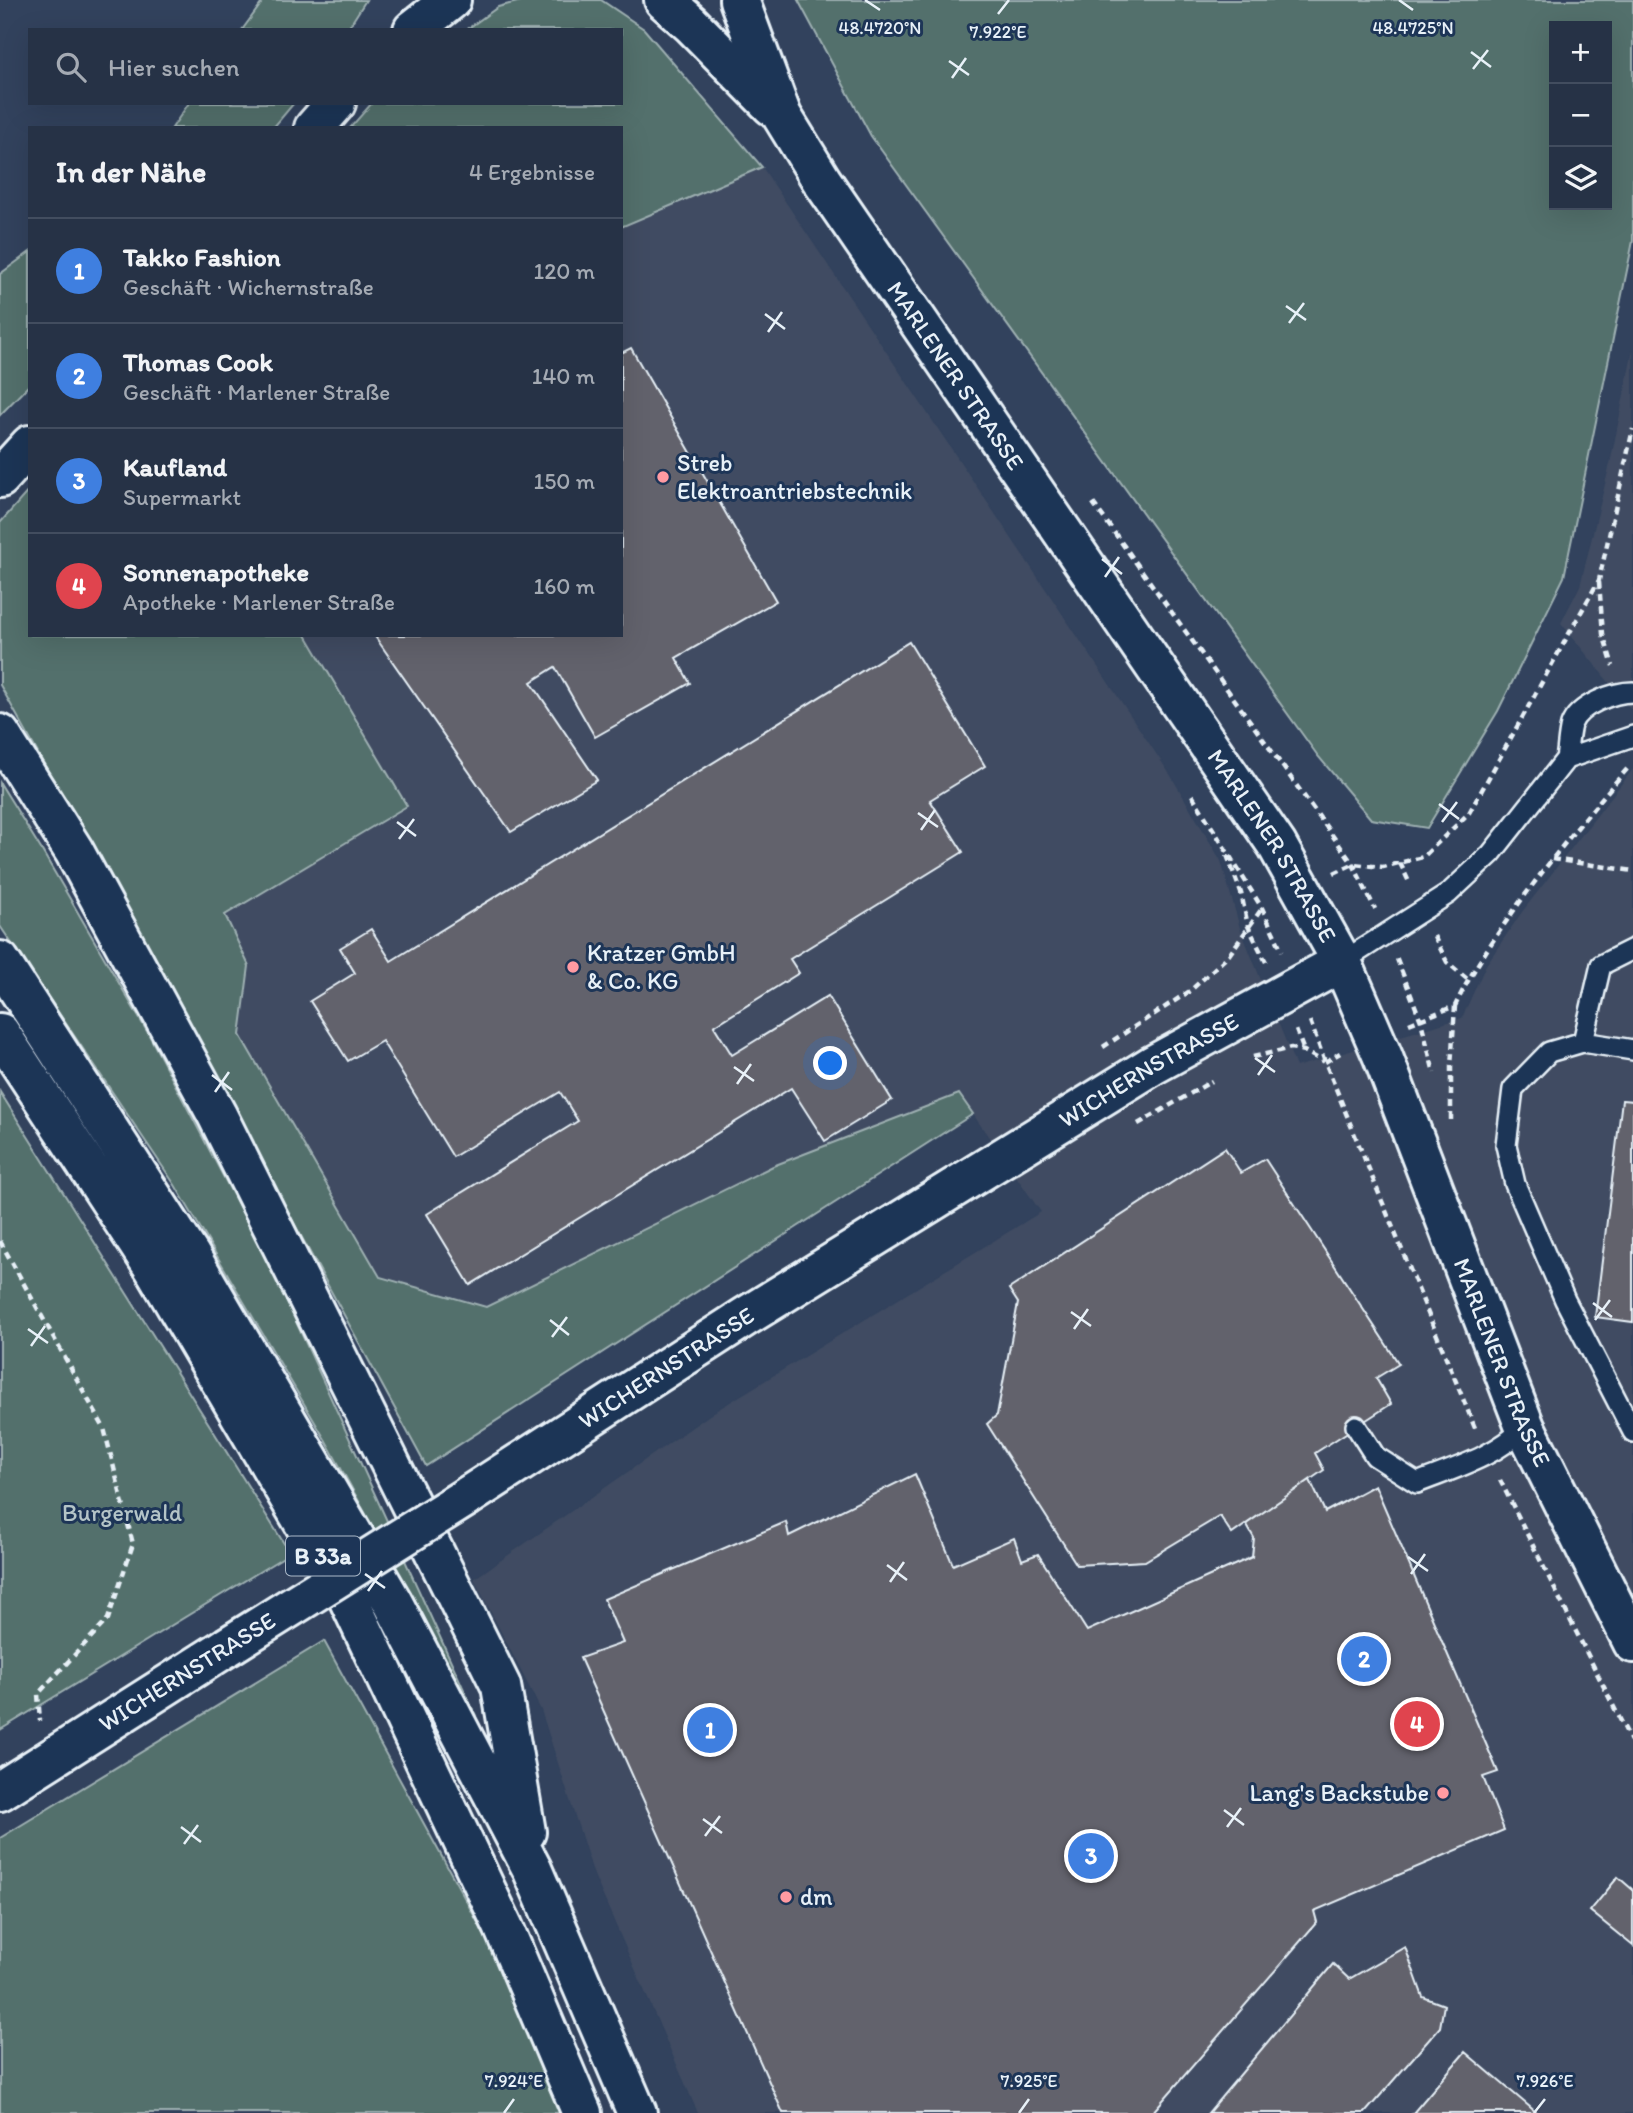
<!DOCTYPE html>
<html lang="de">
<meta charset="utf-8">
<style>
body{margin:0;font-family:Itim,sans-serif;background:#2e3a4d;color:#f1f3f6}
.controls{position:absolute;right:21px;top:21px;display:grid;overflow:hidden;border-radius:0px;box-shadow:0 7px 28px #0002}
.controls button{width:63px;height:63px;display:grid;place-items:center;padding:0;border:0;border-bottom:2px solid #424d5f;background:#263246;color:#f1f3f6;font:35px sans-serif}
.you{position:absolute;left:831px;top:1064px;width:24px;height:24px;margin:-18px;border:5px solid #fff;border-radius:50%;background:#1a73e8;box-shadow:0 0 0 10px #1a73e833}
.badge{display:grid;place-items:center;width:46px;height:46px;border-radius:50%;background:#ff9aa2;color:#fff;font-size:23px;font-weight:700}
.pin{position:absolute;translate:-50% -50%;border:4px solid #fff;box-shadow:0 2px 7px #0006}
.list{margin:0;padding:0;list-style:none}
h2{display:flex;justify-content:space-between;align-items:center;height:91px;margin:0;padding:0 28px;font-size:30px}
h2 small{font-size:23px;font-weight:400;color:#a4aab3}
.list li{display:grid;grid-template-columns:46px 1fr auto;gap:21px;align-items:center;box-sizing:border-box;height:105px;padding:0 28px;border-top:2px solid #424d5f}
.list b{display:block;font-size:26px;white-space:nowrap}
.list p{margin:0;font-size:23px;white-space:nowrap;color:#a4aab3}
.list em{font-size:23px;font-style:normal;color:#a4aab3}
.icon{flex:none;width:38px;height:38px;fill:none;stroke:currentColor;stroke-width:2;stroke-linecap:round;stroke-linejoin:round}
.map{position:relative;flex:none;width:1633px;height:2113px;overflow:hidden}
.search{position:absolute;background:#263246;box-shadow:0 7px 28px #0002;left:28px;top:28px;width:595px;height:77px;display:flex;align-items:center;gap:18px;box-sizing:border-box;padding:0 24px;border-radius:0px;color:#a4aab3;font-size:26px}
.panel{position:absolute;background:#263246;box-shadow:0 7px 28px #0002;left:28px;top:126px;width:595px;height:511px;border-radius:0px}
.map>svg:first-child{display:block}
.built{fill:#404c62}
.green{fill:#536f6c;stroke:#9eb0b2;stroke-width:2;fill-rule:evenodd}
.building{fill:#62626c;stroke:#e8f1f8;stroke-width:2}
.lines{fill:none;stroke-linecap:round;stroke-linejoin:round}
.service-casing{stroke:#e8f1f8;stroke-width:24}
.tertiary-casing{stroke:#e8f1f8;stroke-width:44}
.trunk-casing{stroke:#e8f1f8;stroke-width:44}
.path{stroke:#e8f1f8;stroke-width:4.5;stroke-dasharray:7 5;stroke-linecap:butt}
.service{stroke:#1d3557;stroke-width:19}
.tertiary{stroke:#1d3557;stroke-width:38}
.trunk{stroke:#1d3557;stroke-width:38}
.tertiary-bridge-casing{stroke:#e8f1f8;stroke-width:44;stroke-linecap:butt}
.tertiary-bridge{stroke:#1d3557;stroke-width:38}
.ticks{fill:none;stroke:#e8f1f8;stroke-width:2.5}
.poi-dot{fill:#ff9aa2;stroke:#1d3557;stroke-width:2.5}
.labels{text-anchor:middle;stroke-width:6;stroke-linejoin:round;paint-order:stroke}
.shield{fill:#1d3557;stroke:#abb9c8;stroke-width:2}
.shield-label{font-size:23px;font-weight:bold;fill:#e8f1f8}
.street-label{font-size:24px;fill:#e8f1f8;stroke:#1d3557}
.poi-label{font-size:24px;fill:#e8f1f8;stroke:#1d3557;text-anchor:start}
.park-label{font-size:24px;fill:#b4c4c7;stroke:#1d3557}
.ticks-label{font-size:18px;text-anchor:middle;fill:#e8f1f8;stroke:#1d3557;stroke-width:6;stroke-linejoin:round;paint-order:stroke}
</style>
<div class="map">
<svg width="1633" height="2113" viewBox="0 0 1633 2113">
<rect width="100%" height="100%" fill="#32425d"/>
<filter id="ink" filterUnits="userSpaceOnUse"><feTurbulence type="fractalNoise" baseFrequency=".0143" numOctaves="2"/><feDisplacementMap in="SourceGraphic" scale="14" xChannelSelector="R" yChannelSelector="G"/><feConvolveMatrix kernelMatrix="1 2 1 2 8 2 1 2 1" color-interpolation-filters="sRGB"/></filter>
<g filter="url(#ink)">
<path class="built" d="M 762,167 L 1171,776 L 1221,861 L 1240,928 L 1296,1067 L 1462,1018 L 1486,965 L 1522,912 L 1633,769 L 1633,2113 L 698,2113 L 594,1875 L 541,1710 L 474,1579 L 714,1412 L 1041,1212 L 959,1094 L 773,1166 L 486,1308 L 380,1277 L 240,1034 L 249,966 L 225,915 L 407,806 L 306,635 L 621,635 L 621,227 Z
M 1633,350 L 1633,712 L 1561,623 L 1580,586 L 1610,464 Z"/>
<path class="green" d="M 264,0 L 366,0 L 347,30 L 242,30 Z
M 525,0 L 601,0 L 644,29 L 762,167 L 621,227 L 621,128 L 350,128 L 372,103 L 621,103 L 621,30 L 466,30 L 498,7 Z
M 798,0 L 1633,0 L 1633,241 L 1564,577 L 1498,711 L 1427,828 L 1371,819 L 1318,756 L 871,136 ZM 1554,26 L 1607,26 L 1607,205 L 1554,205 Z
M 189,103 L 294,103 L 273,128 L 172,128 Z
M 30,252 L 30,384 L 0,415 L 0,274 Z
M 30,489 L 30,635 L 306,635 L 407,806 L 225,915 L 249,966 L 240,1035 L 380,1277 L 486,1307 L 773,1166 L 959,1094 L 973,1114 L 426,1466 L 74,818 L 0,685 L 0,523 Z
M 0,783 L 41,849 L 148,1033 L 272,1269 L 476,1716 L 326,1441 L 175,1185 L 0,926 Z
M 0,1092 L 290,1553 L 0,1730 Z
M 324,1641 L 488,1941 L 563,2113 L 0,2113 L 0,1838 Z"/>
<path class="building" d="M 631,348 L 776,601 L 676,658 L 690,683 L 595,737 L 555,667 L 531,682 L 597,780 L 511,832 L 374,635 L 621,635 L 621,353 Z
M 909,642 L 985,766 L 930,800 L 963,852 L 790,959 L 799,973 L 714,1026 L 732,1055 L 828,996 L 892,1100 L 825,1141 L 791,1088 L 470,1285 L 427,1214 L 578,1121 L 560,1092 L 453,1157 L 382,1041 L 348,1061 L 310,1001 L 355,973 L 340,948 L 371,929 L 391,961 Z
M 1622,1100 L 1633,1101 L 1633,1322 L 1595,1317 Z
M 1225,1148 L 1241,1173 L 1265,1159 L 1399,1364 L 1376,1378 L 1391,1404 L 1315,1453 L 1324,1470 L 1232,1534 L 1220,1516 L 1145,1561 L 1077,1565 L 987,1424 L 997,1415 L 1018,1303 L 1009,1289 Z
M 915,1474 L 953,1565 L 1014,1538 L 1022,1560 L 1038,1554 L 1087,1631 L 1252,1557 L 1254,1538 L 1246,1524 L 1310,1480 L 1325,1512 L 1375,1485 L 1498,1772 L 1483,1777 L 1504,1830 L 1314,1911 L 1317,1922 L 1152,2113 L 783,2113 L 580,1658 L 623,1643 L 604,1599 L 786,1522 L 789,1536 Z
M 1618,1877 L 1633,1890 L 1633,1946 L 1590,1911 Z
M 1405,1947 L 1423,1997 L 1444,2005 L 1440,2027 L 1365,2113 L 1208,2113 L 1333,1964 L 1349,1979 Z
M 1465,2052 L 1537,2113 L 1413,2113 Z"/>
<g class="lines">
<g class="service-casing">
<path id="service" d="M 1566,759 C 1568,748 1568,736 1571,725 C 1578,705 1614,692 1633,692
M 1566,759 L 1633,736
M 1633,949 L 1601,965 L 1583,1042 L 1633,1050
M 1342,962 L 1448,894 L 1491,854 L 1566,759
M 1583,1042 L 1549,1052 L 1513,1089 L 1506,1145 L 1515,1184 L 1565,1300 L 1633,1432
M 1356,1426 L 1375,1456 L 1417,1483 C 1455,1468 1495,1457 1525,1427"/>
</g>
<g class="tertiary-casing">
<g id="tertiary">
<path d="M 664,0 L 691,24 L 772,106"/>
<path id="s1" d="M 739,0 L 782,116 L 822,181 L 1277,845 L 1342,962 L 1383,1057 L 1525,1427 L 1633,1643"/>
<path id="s2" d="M 468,1496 L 745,1317 L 1153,1065 L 1342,962"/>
<path d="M 0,1791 L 227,1647"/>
</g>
</g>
<g class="trunk-casing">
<path id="trunk" d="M 413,30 L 451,0
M 314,128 L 336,103
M 0,478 L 30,445
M 0,734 L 74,851 L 217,1115 L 501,1686 L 526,1832
M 0,961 L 190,1255 L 392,1601 L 532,1869 L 637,2113
M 0,1033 L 154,1268 L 348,1598 L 503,1926 L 582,2113"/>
</g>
<path class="path" d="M 1093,503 L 1353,864 L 1375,909
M 1599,582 L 1603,634 L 1613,666
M 1192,795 L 1262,908 L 1282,951
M 1227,855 L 1241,893 L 1248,926 L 1266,962
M 1552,859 L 1633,871
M 1400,863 L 1410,884
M 1334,873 L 1353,864 L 1383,867 L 1423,857 L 1469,813 L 1599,580 L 1633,429
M 1434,936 L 1447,962 L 1467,979
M 1397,959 L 1421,1021 L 1434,1073
M 1310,1021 L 1325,1062 L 1475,1428
M 1409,1024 L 1455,1006 C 1472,970 1494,939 1517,906 C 1552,858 1589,812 1628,768
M 1296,1030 L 1304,1051
M 1103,1047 L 1190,991 L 1229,955 L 1263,907
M 1253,1057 L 1291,1048 L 1304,1051 L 1324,1062
M 1325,1062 L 1340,1053
M 1451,1120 L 1451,1067 L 1455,1006
M 1138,1124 L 1212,1081
M 0,1241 L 104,1428 L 133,1544 L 108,1619 L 38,1694 L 40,1721
M 1500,1480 L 1633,1745"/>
<use href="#service" class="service"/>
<use href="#tertiary" class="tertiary"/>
<use href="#trunk" class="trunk"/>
<g class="tertiary-bridge-casing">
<path id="tertiary-bridge" d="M 227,1647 L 468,1496"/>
</g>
<use href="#tertiary-bridge" class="tertiary-bridge"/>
</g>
</g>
<path class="ticks" d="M 865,0 L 880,10M 1399,0 L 1413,10M 998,14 L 1009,0M 1471,52 L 1491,67M 949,61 L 969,75M 1473,69 L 1488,50M 952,78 L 966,58M 1286,306 L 1306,320M 765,314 L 785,329M 1289,323 L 1304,303M 768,332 L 782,312M 1102,559 L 1122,574M 1105,577 L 1119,557M 1439,804 L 1459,819M 918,813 L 938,827M 397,822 L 416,836M 1442,822 L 1457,802M 921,830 L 935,810M 399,839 L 414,819M 1255,1058 L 1275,1072M 734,1067 L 754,1081M 212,1075 L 232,1090M 1258,1075 L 1272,1055M 737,1084 L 751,1064M 215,1092 L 229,1072M 1593,1303 L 1612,1317M 1071,1312 L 1091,1326M 550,1320 L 569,1335M 1595,1320 L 1610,1300M 28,1329 L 48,1343M 1074,1329 L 1088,1309M 552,1337 L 567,1317M 31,1346 L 45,1326M 1408,1557 L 1428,1571M 887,1565 L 907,1580M 365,1574 L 385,1588M 1411,1574 L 1425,1554M 890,1582 L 904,1562M 368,1591 L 382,1571M 1224,1810 L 1244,1825M 703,1819 L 722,1833M 181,1827 L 201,1842M 1227,1827 L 1241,1808M 705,1836 L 720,1816M 184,1844 L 198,1825M 504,2113 L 514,2099M 1019,2113 L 1029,2099M 1534,2113 L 1545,2099"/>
<g class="poi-dot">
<circle cx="663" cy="477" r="7"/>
<circle cx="573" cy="967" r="7"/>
<circle cx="1443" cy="1793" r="7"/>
<circle cx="786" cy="1897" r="7"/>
</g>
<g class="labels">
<rect class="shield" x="286" y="1536.5" width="74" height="39" rx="5"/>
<g class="shield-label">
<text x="323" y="1564">B 33a</text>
</g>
<g class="street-label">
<text dy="8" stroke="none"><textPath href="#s1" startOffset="436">MARLENER STRASSE</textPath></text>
<text dy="8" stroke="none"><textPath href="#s1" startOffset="1003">MARLENER STRASSE</textPath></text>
<text dy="8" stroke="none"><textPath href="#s2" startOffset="803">WICHERNSTRASSE</textPath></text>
<text dy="8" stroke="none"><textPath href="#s1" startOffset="1570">MARLENER STRASSE</textPath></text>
<text dy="8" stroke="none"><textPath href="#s2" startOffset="236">WICHERNSTRASSE</textPath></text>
<text transform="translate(187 1672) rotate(-32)" y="8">WICHERNSTRASSE</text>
</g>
<g class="poi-label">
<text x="677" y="471">Streb<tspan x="677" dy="28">Elektroantriebstechnik</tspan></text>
<text x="587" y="961">Kratzer GmbH<tspan x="587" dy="28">&amp; Co. KG</tspan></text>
<text x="1429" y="1801" text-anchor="end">Lang's Backstube</text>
<text x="800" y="1905">dm</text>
</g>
<g class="park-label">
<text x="122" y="1521">Burgerwald</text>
</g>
</g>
<g class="ticks-label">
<text x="1413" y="34">48.4725°N</text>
<text x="880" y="34">48.4720°N</text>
<text x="998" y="38">7.922°E</text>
<text x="514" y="2087">7.924°E</text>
<text x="1029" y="2087">7.925°E</text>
<text x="1545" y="2087">7.926°E</text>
</g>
</svg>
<div class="controls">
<button>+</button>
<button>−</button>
<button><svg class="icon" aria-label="layers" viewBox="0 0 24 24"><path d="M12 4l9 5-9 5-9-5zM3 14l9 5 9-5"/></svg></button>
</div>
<div class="you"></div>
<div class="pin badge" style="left:710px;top:1730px;background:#3f7fe0">1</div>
<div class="pin badge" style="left:1364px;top:1659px;background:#3f7fe0">2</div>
<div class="pin badge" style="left:1091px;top:1856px;background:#3f7fe0">3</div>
<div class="pin badge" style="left:1417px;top:1724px;background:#e0444e">4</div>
<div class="search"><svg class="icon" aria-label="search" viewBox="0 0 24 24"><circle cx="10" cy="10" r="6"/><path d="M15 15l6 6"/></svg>Hier suchen</div>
<section class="panel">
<h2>In der Nähe<small>4 Ergebnisse</small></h2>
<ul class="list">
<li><span class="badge" style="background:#3f7fe0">1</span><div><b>Takko Fashion</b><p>Geschäft · Wichernstraße</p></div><em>120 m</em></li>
<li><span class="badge" style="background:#3f7fe0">2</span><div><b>Thomas Cook</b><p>Geschäft · Marlener Straße</p></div><em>140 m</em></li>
<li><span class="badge" style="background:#3f7fe0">3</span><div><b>Kaufland</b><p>Supermarkt</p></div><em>150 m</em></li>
<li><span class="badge" style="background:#e0444e">4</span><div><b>Sonnenapotheke</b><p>Apotheke · Marlener Straße</p></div><em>160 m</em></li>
</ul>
</section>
</div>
